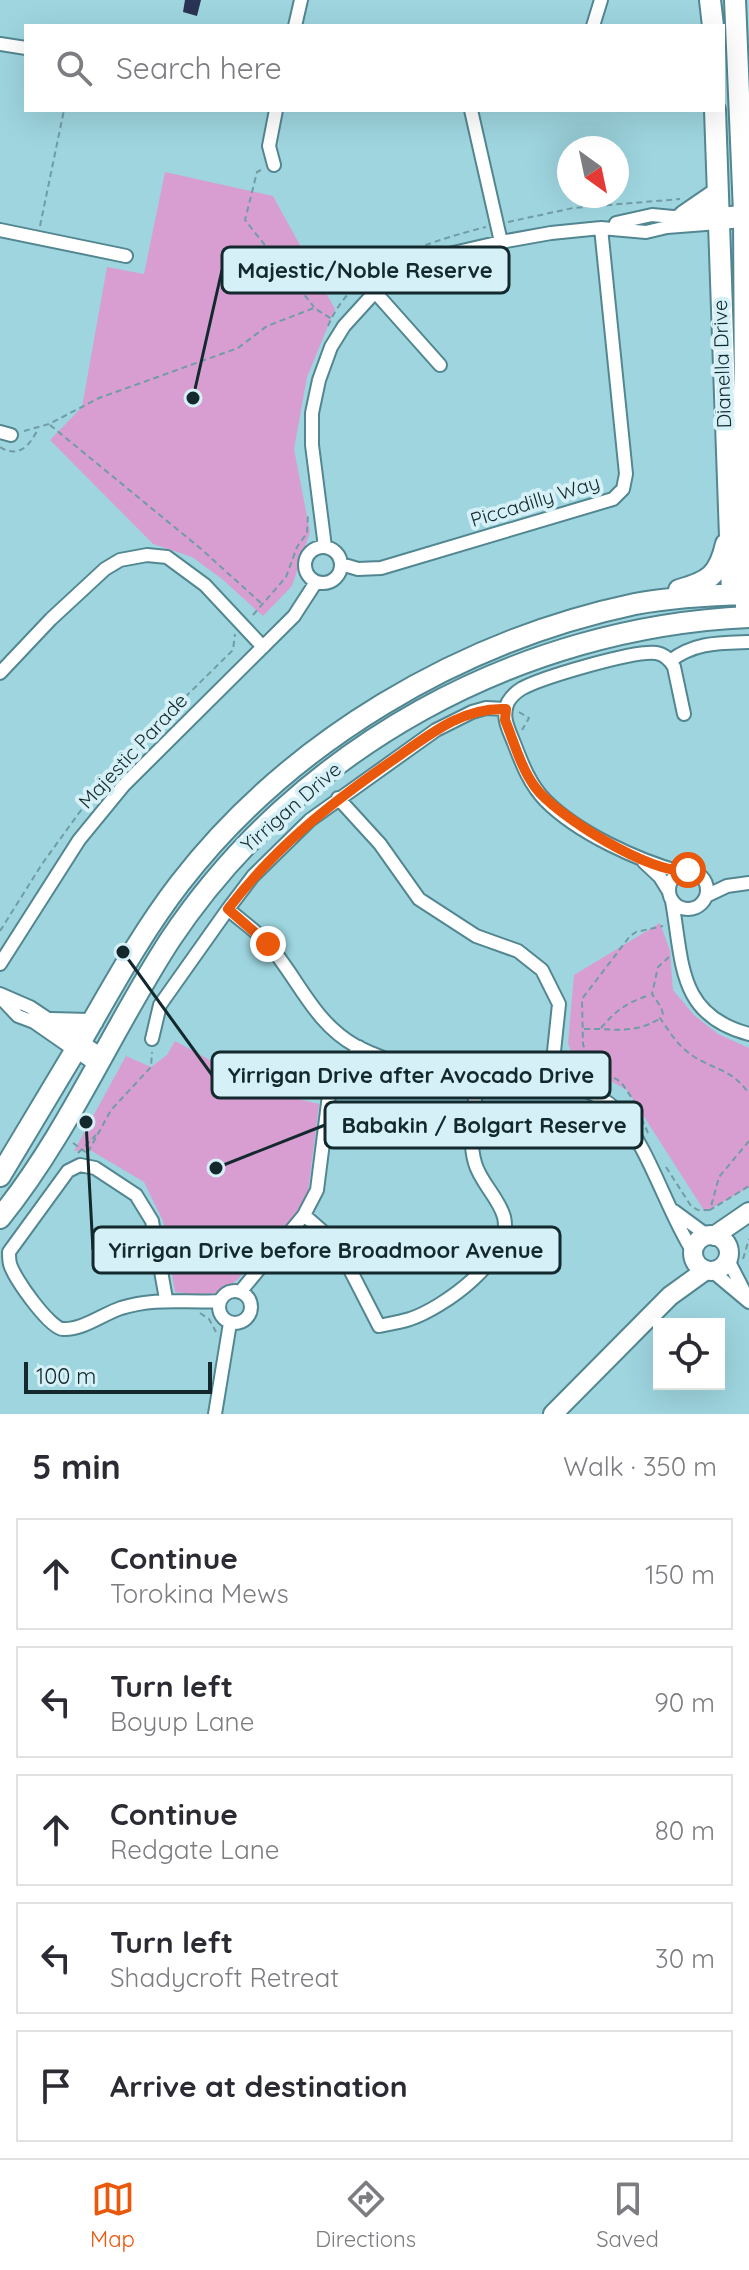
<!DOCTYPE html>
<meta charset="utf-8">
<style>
body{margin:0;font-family:Quicksand,sans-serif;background:#f2f2f3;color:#2b2b33}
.controls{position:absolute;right:24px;bottom:24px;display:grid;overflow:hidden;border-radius:0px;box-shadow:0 8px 32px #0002}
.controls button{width:72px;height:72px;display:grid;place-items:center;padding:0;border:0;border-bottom:2px solid #e1e1e2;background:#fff;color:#2b2b33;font:40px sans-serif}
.compass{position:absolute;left:557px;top:136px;width:72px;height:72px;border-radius:50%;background:#fff;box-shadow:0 8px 32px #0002;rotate:147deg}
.scale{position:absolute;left:24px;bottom:20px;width:188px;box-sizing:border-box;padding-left:8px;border:4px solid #13292d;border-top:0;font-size:22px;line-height:28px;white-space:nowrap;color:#13292d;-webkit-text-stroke:6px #d5f0f6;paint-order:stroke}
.stop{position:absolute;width:24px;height:24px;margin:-18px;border:6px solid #ea580c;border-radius:50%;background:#fff}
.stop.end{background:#ea580c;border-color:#fff;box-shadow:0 2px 8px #0008}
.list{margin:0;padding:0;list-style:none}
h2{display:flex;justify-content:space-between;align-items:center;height:104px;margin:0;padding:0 32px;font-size:34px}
h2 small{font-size:26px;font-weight:400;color:#7c7c81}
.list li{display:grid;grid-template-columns:52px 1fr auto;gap:24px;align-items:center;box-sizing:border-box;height:112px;margin:0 16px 16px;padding:0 16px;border:2px solid #e1e1e2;border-radius:0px}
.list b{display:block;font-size:30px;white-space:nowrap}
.list p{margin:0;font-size:26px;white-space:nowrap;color:#7c7c81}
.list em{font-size:26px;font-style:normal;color:#7c7c81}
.icon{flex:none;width:44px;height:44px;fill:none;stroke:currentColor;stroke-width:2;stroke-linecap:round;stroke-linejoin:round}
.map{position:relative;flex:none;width:749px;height:1414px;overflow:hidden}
.search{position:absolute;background:#fff;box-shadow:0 8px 32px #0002;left:24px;right:24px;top:24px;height:88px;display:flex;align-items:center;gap:20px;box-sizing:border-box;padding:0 28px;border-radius:0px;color:#7c7c81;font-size:30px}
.sheet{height:744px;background:#fff}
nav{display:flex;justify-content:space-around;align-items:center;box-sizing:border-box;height:112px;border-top:2px solid #e1e1e2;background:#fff;font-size:22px;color:#7c7c81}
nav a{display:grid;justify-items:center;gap:4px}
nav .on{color:#ea580c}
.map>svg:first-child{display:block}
.green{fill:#d99ed1}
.building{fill:#2a3353}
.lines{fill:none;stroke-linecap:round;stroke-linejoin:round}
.street-casing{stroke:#528791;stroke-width:16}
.secondary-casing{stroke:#528791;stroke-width:22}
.primary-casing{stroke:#528791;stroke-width:24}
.path{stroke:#709ca4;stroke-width:2;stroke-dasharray:6 4;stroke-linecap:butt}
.street{stroke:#fff;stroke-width:12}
.secondary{stroke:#fff;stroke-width:18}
.primary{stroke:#fff;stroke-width:20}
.route{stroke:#ea580c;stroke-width:10}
.labels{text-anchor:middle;stroke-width:8;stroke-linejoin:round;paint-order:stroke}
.street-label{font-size:20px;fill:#13292d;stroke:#d5f0f6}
.leader{fill:none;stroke:#13292d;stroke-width:3}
.callout-dot{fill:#13292d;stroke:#d5f0f6;stroke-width:3}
.callout{fill:#d5f0f6;stroke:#13292d;stroke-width:3}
.callout-label{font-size:22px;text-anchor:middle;font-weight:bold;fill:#13292d}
</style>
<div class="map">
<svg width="749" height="1414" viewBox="0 0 749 1414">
<rect width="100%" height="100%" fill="#9ed5df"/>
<path class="green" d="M 165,172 L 273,196 L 335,309 L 307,377 L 294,449 L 310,532 L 292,586 L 263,616 L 222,579 L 192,557 L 153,544 L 50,440 L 82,407 L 107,267 L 144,274 Z
M 660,923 L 670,951 L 673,990 L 694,1015 L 718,1034 L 749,1048 L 749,1187 L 705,1212 L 627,1090 L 574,1061 L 568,1043 L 574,975 Z
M 175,1041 L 208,1059 L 242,1085 L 319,1104 L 308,1191 L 296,1214 L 237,1280 C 214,1299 203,1295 175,1292 L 163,1221 L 144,1182 L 90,1150 L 74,1151 L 126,1056 L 151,1067 L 167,1055 Z"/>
<path class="building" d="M 185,0 L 201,0 L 197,16 L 183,12 Z"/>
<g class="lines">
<g class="street-casing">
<path id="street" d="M 295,26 L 301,0
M 593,26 L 601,0
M 0,44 L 26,48
M 471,110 L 501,242
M 274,165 L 269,146 L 276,110
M 616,223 L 652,215 L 673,217 L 744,212
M 0,230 L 126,256
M 375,292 L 440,365
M 0,432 L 11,435
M305 565a18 18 0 1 1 36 0a18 18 0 1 1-36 0Z
M 325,547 L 312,445 L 312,413 L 319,380 L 331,347 L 344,326 L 375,292 L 397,275 L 436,257 L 501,242 L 551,233 L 601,228 L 646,232 L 667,227 L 744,221
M 341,564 L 358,569 L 381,568 L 613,499 L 623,489 L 626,474 L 601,228
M 670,661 C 695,642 719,643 749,642
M 0,673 L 51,619 L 105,569 L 120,560 L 147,555 L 167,557 L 205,585 L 263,647
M 338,798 L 380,844 L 419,899 L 476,936 L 518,951 L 542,970 L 559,1004 L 551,1080
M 644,862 L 660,877 L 668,890
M669 890a19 19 0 1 1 38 0a19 19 0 1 1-38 0Z
M 680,872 C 637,860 578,833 546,801 C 530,785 522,764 514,743 C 509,730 501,717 508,702 C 511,697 516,692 521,689 C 540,678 634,650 656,653 C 664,654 670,660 674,667 L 684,714
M 706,896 L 727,886 L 749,883
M 672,901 C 683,962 677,1015 749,1034
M 228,909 C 241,921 258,932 269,945 C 299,980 314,1023 356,1046 C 394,1066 437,1073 479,1077 C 521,1081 587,1077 618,1112 C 650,1150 666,1209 693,1252
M 0,964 L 79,840 L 124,785 L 294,616 L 316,582
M 0,994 L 30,1007 L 102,1055
M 1,998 L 18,1016 L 34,1022 L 96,1065
M 152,1039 L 160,1005 L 228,909 L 253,876 L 310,820 L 436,730 L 472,712 L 486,708 L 506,709
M 674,1211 L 708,1236
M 304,1215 L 329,1237 L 342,1254 L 379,1326 C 389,1324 400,1322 410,1319 C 443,1308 514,1258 504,1217 C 499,1198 480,1182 475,1163 C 467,1136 475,1104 478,1077
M 728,1260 L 746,1295
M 712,1271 L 749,1302
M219 1307a16 16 0 1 1 32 0a16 16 0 1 1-32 0Z
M 240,1292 L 304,1215 L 317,1190 L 329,1095 L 359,1047
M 166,1299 L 152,1221 L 136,1195 L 95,1168 L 80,1165 L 68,1171 L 9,1252 C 9,1256 9,1260 10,1264 C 14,1278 50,1329 63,1329 C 83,1330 103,1314 121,1308 C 157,1297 184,1303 220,1301
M 215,1414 L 230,1323"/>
</g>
<g class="secondary-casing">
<path id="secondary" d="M693 1253a18 18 0 1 1 36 0a18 18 0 1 1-36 0Z
M 714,1236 L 749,1212
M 553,1414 L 670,1296 L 706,1270"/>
</g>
<g class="primary-casing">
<path id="primary" d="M 710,0 L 713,26
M 735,0 L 744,212 L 746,608
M 715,110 L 732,594
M 684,216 L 716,194
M 679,590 C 709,582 719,575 726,544
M 51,1023 L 89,1024 L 93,1021
M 0,1176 C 28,1130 56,1083 84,1036 C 114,984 143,931 180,883 C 290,741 460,641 635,604 C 672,597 711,595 749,594
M 0,1218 C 68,1134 111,1031 170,940 C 298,748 519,627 749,617"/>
</g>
<path class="path" d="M 261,170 L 257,172 L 245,220 L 314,307
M 508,222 L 573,208 L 680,199
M 40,226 L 64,110
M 328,326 C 354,264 427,242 486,227
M 50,425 L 200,548 L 262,604
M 24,431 L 49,424 L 99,398 L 238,348 L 267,326 L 314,308 L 332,319
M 0,447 C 19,459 30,445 38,429
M 253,615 L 286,577 L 297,547 L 307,533 L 308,515
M 519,712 L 529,718 L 522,730
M 0,931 L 42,864 L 108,773 L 233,650 L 235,634
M 669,957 L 658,967 L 652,994 L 661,1007 L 663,1014 L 660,1018 C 667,1028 674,1040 683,1048 C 706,1070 730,1065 749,1094
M 601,1028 C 616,1010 628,1002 650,995
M 584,1029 C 614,1028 632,1035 659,1019
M 648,1133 L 634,1101 L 621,1082 L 595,1066 L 583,1045 L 582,999 L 630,936 L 636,932 L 663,926
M 749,1141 L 719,1177 L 710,1210 L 749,1186
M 73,1143 L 87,1153
M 88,1152 L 111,1110 L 151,1067 L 152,1052
M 78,1153 L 96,1135
M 666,1167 L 691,1206 L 698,1210 L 710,1210
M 743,1259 L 749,1239
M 200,1313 L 209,1319 L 216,1332"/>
<use href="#street" class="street"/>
<use href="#secondary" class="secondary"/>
<use href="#primary" class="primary"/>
</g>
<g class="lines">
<path class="route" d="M 268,944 L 228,909 C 276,846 331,803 396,758 C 430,734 463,707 506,709 L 505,720 C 514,742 521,768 535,787 C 555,815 654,877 688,870"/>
</g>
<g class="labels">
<g class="street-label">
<text transform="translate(722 364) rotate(-92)" y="7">Dianella Drive</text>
<text transform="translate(535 501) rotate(-17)" y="7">Piccadilly Way</text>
<text transform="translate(133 751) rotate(-47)" y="7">Majestic Parade</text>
<text transform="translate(291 807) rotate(-41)" y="7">Yirrigan Drive</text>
</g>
</g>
<path class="leader" d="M193 398L222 270M123 952L212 1075M216 1168L325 1125M86 1122L93 1250"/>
<g class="callout-dot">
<circle cx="193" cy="398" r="8"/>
<circle cx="123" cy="952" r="8"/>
<circle cx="216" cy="1168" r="8"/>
<circle cx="86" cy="1122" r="8"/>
</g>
<g class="callout">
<rect x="222" y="247" width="287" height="46" rx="8"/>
<rect x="212" y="1052" width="398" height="46" rx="8"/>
<rect x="325" y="1102" width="317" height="46" rx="8"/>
<rect x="93" y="1227" width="467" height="46" rx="8"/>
</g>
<g class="callout-label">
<text x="365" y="278">Majestic/Noble Reserve</text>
<text x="411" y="1083">Yirrigan Drive after Avocado Drive</text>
<text x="484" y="1133">Babakin / Bolgart Reserve</text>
<text x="326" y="1258">Yirrigan Drive before Broadmoor Avenue</text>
</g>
</svg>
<div class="controls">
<button><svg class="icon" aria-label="locate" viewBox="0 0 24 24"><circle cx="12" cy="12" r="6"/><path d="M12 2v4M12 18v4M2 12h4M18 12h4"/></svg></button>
</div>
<svg class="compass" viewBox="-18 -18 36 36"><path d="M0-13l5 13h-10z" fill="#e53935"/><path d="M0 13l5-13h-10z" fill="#7c7c81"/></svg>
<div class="scale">100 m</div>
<div class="stop" style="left:688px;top:870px"></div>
<div class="stop end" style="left:268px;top:944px"></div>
<div class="search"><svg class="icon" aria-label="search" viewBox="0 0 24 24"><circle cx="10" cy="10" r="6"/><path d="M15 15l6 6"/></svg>Search here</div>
</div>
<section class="sheet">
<h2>5 min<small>Walk · 350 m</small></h2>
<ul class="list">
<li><svg class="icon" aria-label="ahead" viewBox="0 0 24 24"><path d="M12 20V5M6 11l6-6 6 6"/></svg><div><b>Continue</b><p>Torokina Mews</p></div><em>150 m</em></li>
<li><svg class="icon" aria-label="left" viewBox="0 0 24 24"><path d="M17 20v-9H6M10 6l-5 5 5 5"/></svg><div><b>Turn left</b><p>Boyup Lane</p></div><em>90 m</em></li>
<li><svg class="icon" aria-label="ahead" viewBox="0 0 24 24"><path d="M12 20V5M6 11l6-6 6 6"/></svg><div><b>Continue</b><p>Redgate Lane</p></div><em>80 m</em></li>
<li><svg class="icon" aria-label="left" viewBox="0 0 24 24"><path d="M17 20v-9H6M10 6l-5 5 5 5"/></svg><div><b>Turn left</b><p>Shadycroft Retreat</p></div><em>30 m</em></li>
<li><svg class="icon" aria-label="arrive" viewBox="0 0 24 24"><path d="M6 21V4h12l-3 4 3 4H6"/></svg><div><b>Arrive at destination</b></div></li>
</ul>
</section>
<nav>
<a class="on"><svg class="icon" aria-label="map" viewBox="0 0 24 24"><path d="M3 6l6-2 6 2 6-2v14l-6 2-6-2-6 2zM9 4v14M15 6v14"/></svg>Map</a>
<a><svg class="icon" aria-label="directions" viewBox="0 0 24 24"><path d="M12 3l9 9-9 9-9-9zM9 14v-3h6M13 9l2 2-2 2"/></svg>Directions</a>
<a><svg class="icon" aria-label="saved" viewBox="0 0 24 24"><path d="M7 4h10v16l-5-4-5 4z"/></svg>Saved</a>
</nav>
